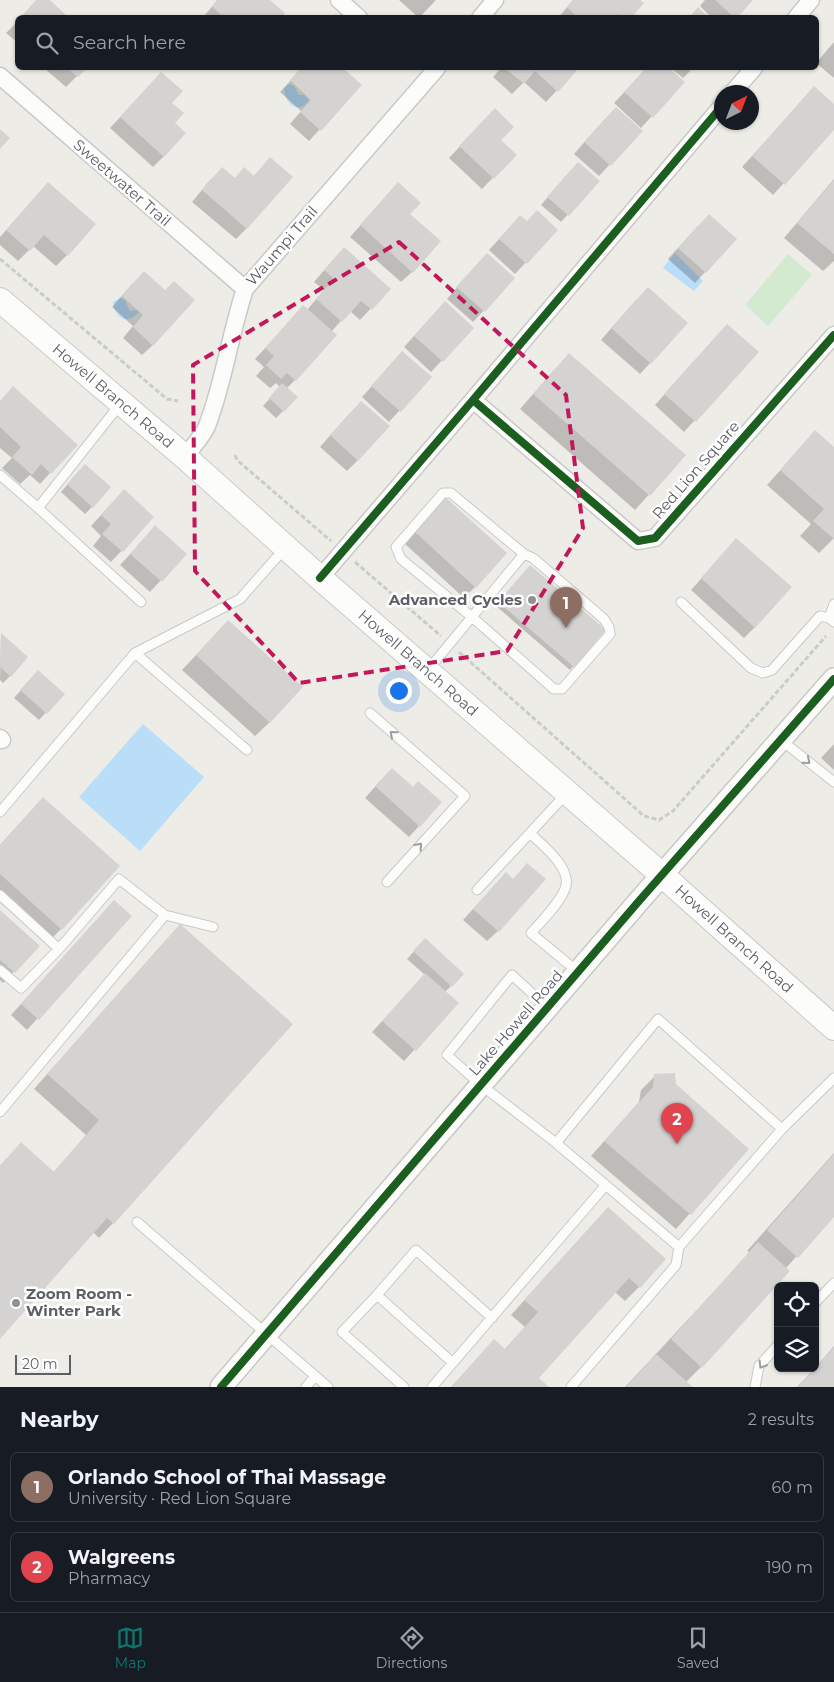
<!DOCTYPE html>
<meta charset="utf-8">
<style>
body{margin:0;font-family:Montserrat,sans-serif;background:#242831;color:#f1f3f6}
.controls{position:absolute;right:15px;bottom:15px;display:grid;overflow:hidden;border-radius:8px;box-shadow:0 1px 4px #0004}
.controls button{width:45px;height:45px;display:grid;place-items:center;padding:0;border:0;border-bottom:1px solid #363941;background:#171b24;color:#f1f3f6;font:25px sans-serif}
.compass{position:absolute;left:714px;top:85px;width:45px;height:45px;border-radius:50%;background:#171b24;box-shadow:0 1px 4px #0004;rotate:42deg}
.scale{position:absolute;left:15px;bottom:12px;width:56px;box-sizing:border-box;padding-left:5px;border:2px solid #5c6066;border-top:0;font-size:14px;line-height:18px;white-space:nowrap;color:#5c6066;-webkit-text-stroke:4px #fff;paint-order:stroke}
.you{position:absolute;left:398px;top:690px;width:18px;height:18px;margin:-12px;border:4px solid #fff;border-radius:50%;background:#1a73e8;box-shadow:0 0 0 8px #1a73e833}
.badge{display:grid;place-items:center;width:32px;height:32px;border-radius:50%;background:#0f766e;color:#fff;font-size:16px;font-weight:700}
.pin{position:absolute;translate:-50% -41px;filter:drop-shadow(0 1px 2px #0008)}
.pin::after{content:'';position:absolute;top:26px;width:18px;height:15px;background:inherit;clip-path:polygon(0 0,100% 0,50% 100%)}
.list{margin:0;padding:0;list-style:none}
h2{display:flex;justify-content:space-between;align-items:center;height:65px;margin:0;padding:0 20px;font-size:21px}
h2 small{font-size:16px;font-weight:400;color:#9ea1a6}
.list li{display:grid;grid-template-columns:32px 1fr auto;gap:15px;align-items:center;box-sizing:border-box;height:70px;margin:0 10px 10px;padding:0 10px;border:1px solid #363941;border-radius:8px}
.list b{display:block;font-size:19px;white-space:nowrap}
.list p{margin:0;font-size:16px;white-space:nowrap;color:#9ea1a6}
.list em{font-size:16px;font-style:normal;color:#9ea1a6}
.icon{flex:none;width:28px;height:28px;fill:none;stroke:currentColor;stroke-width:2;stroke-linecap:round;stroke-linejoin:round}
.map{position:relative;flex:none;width:834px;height:1387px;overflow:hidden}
.search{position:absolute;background:#171b24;box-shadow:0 1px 4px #0004;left:15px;right:15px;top:15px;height:55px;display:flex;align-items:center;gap:12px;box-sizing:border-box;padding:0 18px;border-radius:8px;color:#9ea1a6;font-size:19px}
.sheet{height:225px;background:#171b24}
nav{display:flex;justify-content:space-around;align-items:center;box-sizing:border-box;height:70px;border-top:1px solid #363941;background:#171b24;font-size:14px;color:#9ea1a6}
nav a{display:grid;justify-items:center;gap:2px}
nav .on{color:#0f766e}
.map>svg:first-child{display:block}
.green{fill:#d3ead1}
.water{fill:#baddf8}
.shadow{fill:#0003}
.building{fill:#d4d3d1}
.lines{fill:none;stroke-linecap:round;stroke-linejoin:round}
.service-casing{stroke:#c9c9c8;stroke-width:11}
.minor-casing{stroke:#c9c9c8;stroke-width:19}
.tertiary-casing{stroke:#c9c9c8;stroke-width:24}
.secondary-casing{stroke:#c9cac9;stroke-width:26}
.path{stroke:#c9cdca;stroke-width:3;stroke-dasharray:5 2.5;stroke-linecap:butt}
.service{stroke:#fcfcfb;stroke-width:9}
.minor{stroke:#fcfcfb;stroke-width:16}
.tertiary{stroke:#fcfcfb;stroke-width:21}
.secondary{stroke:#fcfcfb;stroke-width:24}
.cycleway-casing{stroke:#fff;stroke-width:11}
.cycleway{stroke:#1b5e20;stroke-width:8}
.oneway{stroke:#9c9ea2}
.marked{fill:none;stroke:#c2185b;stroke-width:4;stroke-dasharray:10 6;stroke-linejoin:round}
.poi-dot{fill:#8f9193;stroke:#fff;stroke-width:2}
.labels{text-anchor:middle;stroke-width:5;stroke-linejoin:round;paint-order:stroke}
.street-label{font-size:15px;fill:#5c6066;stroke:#fff}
.poi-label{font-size:15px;font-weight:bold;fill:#5c6066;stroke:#fff;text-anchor:end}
</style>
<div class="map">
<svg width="834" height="1387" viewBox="0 0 834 1387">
<rect width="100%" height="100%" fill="#edece7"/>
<path class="green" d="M 788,254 L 812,275 L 768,326 L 745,305 Z"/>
<path class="water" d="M 289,84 L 294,86 L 299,95 L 304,95 L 309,100 C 298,116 284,103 284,88 Z
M 675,253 L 703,281 L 694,291 L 663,268 Z
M 120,298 L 125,300 L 130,311 L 136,310 L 139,312 C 127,326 115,318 113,302 Z
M 143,724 L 204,777 L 140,851 L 79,797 Z"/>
<path class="shadow" d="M 218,0 L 268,0 L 279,18 L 202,18 Z
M 399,0 L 436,0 L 419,18 Z
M 573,0 L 638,0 L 630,18 L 558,18 Z
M 705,0 L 751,0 L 735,18 L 712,18 L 700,6 Z
M 18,21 L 18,43 L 6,33 Z
M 834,42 L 834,78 L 816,63 Z
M 44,68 L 85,68 L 66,87 Z
M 302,68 L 341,68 L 360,85 L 309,141 L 290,124 L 301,111 L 280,92 Z
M 501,68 L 578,68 L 546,102 L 524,82 L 512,94 L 493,77 Z
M 647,68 L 667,68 L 683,82 L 641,128 L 614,103 Z
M 671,68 L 693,68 L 683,78 Z
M 161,73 L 171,103 L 173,123 L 164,156 L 153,167 L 110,128 Z
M 804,99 L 834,106 L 834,128 L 773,195 L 742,167 Z
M 605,119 L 641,131 L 599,176 L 574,154 Z
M 484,121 L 499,140 L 515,155 L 482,189 L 449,158 Z
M 270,159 L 247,228 L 236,239 L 192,202 L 211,179 L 234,179 L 244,169 L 253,177 Z
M 571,170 L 598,181 L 561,222 L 541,205 Z
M 834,179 L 834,261 L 823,271 L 784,238 Z
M 48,183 L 67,255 L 56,266 L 33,246 L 18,261 L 0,245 L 0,237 Z
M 388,195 L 409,214 L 412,272 L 401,282 L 350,237 Z
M 527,222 L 556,230 L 515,274 L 489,250 L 510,227 Z
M 698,226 L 705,272 L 695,283 L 668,259 Z
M 333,260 L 389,289 L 360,320 L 350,311 L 331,332 L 295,380 L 286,389 L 283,411 L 276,418 L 263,406 L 280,387 L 276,383 L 270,388 L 256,376 L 264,367 L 255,359 L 293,318 L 307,310 L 324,290 L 314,282 Z
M 476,266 L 513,279 L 473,322 L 447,299 Z
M 133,283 L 153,345 L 142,355 L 123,338 L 133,326 L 112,307 Z
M 637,299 L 687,323 L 640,374 L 601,340 Z
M 434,314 L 472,328 L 431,372 L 404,347 Z
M 717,336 L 757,352 L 684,432 L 655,405 Z
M 392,364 L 430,377 L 389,422 L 362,397 Z
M 555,369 L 684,455 L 635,510 L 520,409 Z
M 0,401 L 50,473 L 40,484 L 30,475 L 20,484 L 2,468 L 12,458 L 0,448 Z
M 350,413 L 358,460 L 347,471 L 320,447 Z
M 815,432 L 834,448 L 834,538 L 819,553 L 800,536 L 811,524 L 767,485 Z
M 78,472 L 92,507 L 85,514 L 61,492 Z
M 445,499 L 475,587 L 464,598 L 404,543 Z
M 113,502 L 153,517 L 111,562 L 93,546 L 101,536 L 91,526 Z
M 145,538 L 185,554 L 150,592 L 120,565 Z
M 726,551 L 755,627 L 744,638 L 691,590 Z
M 527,569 L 604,630 L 570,670 L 496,606 Z
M 228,621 L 270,722 L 255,736 L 182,670 Z
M 1,635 L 10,676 L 3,683 L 0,680 Z
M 31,679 L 63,694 L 39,720 L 14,698 Z
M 834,744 L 834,770 L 821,758 Z
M 381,780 L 413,788 L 419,826 L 409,837 L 365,798 Z
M 29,813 L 61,929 L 47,943 L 0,901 L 0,845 Z
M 495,885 L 498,931 L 487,941 L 463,920 Z
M 0,912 L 38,946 L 3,983 L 0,980 Z
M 103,913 L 130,916 L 27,1030 L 11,1015 Z
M 166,940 L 291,1024 L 113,1223 L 99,1238 L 93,1232 L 0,1337 L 0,1166 L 7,1158 L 53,1173 L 86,1135 L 34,1089 Z
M 418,947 L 451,986 L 445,992 L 457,1003 L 404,1061 L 372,1032 L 425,975 L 407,959 Z
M 655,1076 L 747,1149 L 676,1229 L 591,1156 L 639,1102 L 641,1090 Z
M 834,1153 L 834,1215 L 785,1269 L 701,1367 L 686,1382 L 691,1387 L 625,1387 L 750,1253 L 747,1251 Z
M 594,1223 L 639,1287 L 625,1301 L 615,1292 L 537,1378 L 548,1387 L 451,1387 L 494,1341 L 504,1350 L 525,1327 L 511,1315 Z
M 834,1346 L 834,1387 L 797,1387 L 815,1368 Z"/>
<path class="building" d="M 36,0 L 50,0 L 69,18 L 20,18 Z
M 217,0 L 270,0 L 285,13 L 281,18 L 224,18 L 212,6 Z
M 573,0 L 640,0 L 644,3 L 631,18 L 621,18 L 617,14 L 613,18 L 578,18 L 567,7 Z
M 715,0 L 753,0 L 737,18 L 735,18 Z
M 698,7 L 709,18 L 689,18 Z
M 67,68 L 87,68 L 78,77 Z
M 301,68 L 343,68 L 362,85 L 321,131 L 300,112 L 311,100 L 290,80 Z
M 505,68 L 579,68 L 558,92 L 535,71 L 524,84 Z
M 646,68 L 669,68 L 685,82 L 653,118 L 624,92 Z
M 161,72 L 183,91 L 172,103 L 184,113 L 175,123 L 186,133 L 164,157 L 120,117 Z
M 814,86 L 834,104 L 834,130 L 785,185 L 752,156 Z
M 616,107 L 643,131 L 611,166 L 584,142 Z
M 495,108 L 514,127 L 501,140 L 517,155 L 494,179 L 459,146 Z
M 0,129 L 10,138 L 0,149 Z
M 270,157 L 293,177 L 247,229 L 202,190 L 222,167 L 235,178 L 244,167 L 254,176 Z
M 578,162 L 600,181 L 569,216 L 547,197 Z
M 834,180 L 834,254 L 797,223 Z
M 48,182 L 96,224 L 68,256 L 44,235 L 30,251 L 6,230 Z
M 398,182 L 421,203 L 410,214 L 441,241 L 413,273 L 360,225 Z
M 537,210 L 558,230 L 527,264 L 499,239 L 520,215 L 527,221 Z
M 709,214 L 737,239 L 706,273 L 678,248 Z
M 344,247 L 391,289 L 372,310 L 361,301 L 342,322 L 316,299 L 334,279 L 324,270 Z
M 487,253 L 515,278 L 485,312 L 456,287 Z
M 144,271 L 165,290 L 174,281 L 195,300 L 153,346 L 133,327 L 143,315 L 122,296 Z
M 648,287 L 688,323 L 651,364 L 611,328 Z
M 445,301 L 474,328 L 443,362 L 414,336 Z
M 303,305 L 337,335 L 296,381 L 287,373 L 281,379 L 266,365 L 274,356 L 265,348 Z
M 727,324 L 759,352 L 696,422 L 664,394 Z
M 402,351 L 432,377 L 401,412 L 371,386 Z
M 569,353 L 686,455 L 650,496 L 533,394 Z
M 282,383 L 298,397 L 284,412 L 269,398 Z
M 13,386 L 78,445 L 51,474 L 41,464 L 32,475 L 12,457 L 21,447 L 0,427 L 0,401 Z
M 361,401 L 390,426 L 358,461 L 330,435 Z
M 815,430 L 834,447 L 834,539 L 813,521 L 824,509 L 780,470 Z
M 85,464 L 111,487 L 93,508 L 67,484 Z
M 124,489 L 154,517 L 123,552 L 102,534 L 111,524 L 101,515 Z
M 445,497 L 507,553 L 476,588 L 414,531 Z
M 155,525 L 187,554 L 162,582 L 130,554 Z
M 736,538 L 792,587 L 755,628 L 701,578 Z
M 530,565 L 606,630 L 574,667 L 498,602 Z
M 228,620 L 303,687 L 270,723 L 196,655 Z
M 1,633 L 28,657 L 11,677 L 0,667 Z
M 38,670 L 65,694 L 47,714 L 20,690 Z
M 392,768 L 413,787 L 418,781 L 442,802 L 420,827 L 375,786 Z
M 43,797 L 120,866 L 62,930 L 0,874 L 0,845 Z
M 527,863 L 546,879 L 499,932 L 473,909 L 506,872 L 513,879 Z
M 114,900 L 132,916 L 39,1020 L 21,1004 Z
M 0,910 L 40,946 L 15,973 L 0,960 Z
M 180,924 L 293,1024 L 114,1224 L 107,1218 L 0,1339 L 0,1166 L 21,1142 L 54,1172 L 99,1120 L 47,1074 Z
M 425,938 L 464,974 L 452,987 L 413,951 Z
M 425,973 L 459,1003 L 416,1051 L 382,1021 Z
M 675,1073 L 676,1084 L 749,1149 L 691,1215 L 604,1141 L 653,1087 L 654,1074 Z
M 834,1154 L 834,1217 L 798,1258 L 767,1230 Z
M 608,1207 L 666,1259 L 640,1288 L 629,1278 L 539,1378 L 549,1387 L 451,1387 L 494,1339 L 505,1349 L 538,1312 L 524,1300 Z
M 758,1242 L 790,1271 L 702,1368 L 671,1339 Z
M 834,1347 L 834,1387 L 798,1387 L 815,1368 Z
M 656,1354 L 693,1387 L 626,1387 Z"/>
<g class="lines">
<g class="service-casing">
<path id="service" d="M 121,403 L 38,508 L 141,602
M 0,475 L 38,508
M 443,493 L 451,493 L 524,554 L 533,558 L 604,619 L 609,627 L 610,634 L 562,689 L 554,689 L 472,617 L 401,559 L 396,547 Z
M 681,602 L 751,668 L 763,673 L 772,670 L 820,616 L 829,618 L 834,622
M 829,618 L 834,604
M 135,653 L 247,750
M 428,670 L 524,554
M 370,713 L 465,796 L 387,882
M 781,740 L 834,782
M 0,812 L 135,653 L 240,599 L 285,548
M 530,833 C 542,845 570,866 566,886 C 562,901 541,922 531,933 L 578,972
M 477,890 L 567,793
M 0,895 L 59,949 L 119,879 L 165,915 L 213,927
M 0,970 L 21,988 L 59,949
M 547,1007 L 512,975 L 447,1055 L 481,1085 L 556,1143
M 658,1019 L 782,1129 L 679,1247 L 556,1143 Z
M 0,1112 L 165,915
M 782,1129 L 834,1078
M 137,1222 L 328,1387
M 377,1295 L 342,1332 L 404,1387
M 815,1303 L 834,1283
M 453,1363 L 377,1295 L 416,1250 L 492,1318
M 306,1387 L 315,1376
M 432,1387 L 605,1186
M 571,1387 L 676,1265 L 679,1247
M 755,1387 L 759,1366 L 778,1345"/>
</g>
<g class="minor-casing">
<path id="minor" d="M 339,0 L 359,18
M 480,18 L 495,0
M 796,18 L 811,0
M 0,76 L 245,289
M 733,92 L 754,68
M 473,400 L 638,541 L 655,538 L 834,335
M 185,457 C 192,447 202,437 207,426 C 224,382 230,334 245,289 L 437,68
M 320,578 L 473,400 L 722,106
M 0,738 L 2,740"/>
</g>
<g class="tertiary-casing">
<path id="tertiary" d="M 221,1387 L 639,901 L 834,679"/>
</g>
<g class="secondary-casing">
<path id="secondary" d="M 0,300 L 185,457 L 320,578 L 662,875 L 834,1028"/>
</g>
<path class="path" d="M 0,259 L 167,399 L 178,401
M 235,455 L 237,460 L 331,541
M 355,562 L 441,636
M 459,652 L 644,816 L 659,820 L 673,811 L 826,636"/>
<use href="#service" class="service"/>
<use href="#minor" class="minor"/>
<use href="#tertiary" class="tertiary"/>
<use href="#secondary" class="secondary"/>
<g class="cycleway-casing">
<path id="cycleway" d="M 473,400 L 638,541 L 655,538 L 834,335
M 320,578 L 473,400 L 722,106
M 221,1387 L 639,901 L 834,679"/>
</g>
<use href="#cycleway" class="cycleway"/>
</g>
<defs><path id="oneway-chevron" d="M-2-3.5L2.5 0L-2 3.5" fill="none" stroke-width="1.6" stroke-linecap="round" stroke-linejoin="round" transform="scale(1.25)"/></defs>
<g class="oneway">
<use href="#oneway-chevron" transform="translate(393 734) rotate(-139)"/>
<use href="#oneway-chevron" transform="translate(807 761) rotate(40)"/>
<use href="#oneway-chevron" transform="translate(419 846) rotate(-48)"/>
<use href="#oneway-chevron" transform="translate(762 1365) rotate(122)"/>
</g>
<path class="marked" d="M 399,242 L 566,395 L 583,528 L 507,651 L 299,683 L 195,571 L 193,365 Z"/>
<g class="poi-dot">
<circle cx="532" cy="600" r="5"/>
<circle cx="16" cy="1303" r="5"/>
</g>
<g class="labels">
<g class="street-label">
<text transform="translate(122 183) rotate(41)" y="5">Sweetwater Trail</text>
<text transform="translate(282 246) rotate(-49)" y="5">Waumpi Trail</text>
<text transform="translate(113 396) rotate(40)" y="5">Howell Branch Road</text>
<text transform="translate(696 470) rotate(-49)" y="5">Red Lion Square</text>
<text transform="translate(418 663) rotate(41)" y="5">Howell Branch Road</text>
<text transform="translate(734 939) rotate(42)" y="5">Howell Branch Road</text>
<text transform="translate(516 1023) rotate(-49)" y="5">Lake Howell Road</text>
</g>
<g class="poi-label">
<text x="522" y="605">Advanced Cycles</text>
<text x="26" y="1299" text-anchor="start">Zoom Room -<tspan x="26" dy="17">Winter Park</tspan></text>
</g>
</g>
</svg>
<div class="controls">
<button><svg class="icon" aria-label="locate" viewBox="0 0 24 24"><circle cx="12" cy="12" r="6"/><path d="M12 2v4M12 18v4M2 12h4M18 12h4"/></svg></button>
<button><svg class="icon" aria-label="layers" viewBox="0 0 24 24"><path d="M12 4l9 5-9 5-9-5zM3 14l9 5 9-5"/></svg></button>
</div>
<svg class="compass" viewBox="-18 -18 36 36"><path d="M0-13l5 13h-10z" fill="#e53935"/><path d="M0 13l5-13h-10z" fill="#9ea1a6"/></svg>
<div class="scale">20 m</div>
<div class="you"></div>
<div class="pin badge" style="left:566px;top:628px;background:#8d6e63">1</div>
<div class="pin badge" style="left:677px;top:1144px;background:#e0444e">2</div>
<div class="search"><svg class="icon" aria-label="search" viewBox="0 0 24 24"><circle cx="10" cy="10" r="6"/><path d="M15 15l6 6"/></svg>Search here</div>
</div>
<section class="sheet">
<h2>Nearby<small>2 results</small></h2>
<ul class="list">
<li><span class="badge" style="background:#8d6e63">1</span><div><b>Orlando School of Thai Massage</b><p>University · Red Lion Square</p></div><em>60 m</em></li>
<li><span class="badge" style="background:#e0444e">2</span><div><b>Walgreens</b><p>Pharmacy</p></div><em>190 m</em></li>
</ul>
</section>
<nav>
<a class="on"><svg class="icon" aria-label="map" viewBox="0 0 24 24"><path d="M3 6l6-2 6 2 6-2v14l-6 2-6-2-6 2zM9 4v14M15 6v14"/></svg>Map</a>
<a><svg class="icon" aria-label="directions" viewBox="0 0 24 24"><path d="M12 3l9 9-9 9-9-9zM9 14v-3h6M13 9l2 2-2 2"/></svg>Directions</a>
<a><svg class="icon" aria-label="saved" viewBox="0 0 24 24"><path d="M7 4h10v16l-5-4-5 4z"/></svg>Saved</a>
</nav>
